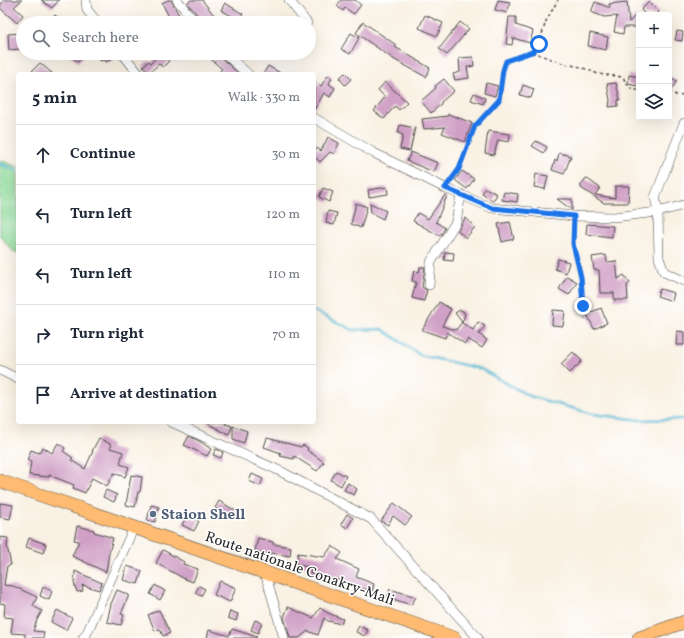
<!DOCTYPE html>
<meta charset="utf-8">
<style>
body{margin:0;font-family:Vollkorn,serif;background:#f6f6f7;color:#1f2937}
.controls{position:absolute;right:12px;top:12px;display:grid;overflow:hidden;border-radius:4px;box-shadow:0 4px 16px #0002}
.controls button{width:36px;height:36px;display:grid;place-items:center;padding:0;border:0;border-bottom:1px solid #e0e1e3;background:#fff;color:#1f2937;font:20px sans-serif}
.stop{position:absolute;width:12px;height:12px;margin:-9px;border:3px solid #1a73e8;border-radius:50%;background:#fff}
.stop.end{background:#1a73e8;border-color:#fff;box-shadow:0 1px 4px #0008}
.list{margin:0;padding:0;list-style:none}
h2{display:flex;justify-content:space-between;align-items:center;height:52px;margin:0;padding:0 16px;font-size:17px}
h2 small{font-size:13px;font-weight:400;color:#747a83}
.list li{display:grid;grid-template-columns:26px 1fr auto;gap:12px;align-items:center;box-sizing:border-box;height:60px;padding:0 16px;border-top:1px solid #e0e1e3}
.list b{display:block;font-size:15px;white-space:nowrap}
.list em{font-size:13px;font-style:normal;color:#747a83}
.icon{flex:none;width:22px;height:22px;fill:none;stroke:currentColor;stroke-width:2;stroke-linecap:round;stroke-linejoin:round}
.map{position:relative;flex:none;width:684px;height:638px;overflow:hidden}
.search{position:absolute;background:#fff;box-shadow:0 4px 16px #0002;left:16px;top:16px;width:300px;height:44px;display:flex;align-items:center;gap:10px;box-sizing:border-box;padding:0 14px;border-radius:22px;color:#747a83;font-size:15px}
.panel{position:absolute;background:#fff;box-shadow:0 4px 16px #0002;left:16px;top:72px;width:300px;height:352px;border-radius:4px}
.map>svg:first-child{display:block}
.green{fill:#8edb99;stroke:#5c8362}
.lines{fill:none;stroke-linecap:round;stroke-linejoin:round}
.stream{stroke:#56b8d5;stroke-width:2.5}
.building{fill:#d0a0c6}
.minor-casing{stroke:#4a4947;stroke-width:10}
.highway-casing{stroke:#4a4947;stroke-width:14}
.path{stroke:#4a4947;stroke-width:1.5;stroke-dasharray:3 3;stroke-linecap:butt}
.minor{stroke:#fff;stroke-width:9}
.highway{stroke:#febb71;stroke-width:13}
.route{stroke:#1a73e8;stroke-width:5}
.service-dot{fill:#5c6f8a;stroke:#fff;stroke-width:1.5}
.labels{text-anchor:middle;stroke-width:3;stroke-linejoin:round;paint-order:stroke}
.service-label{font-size:15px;font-weight:bold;fill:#4e5e75;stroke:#fff;text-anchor:start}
.street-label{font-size:15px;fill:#2b2b2b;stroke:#fff}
</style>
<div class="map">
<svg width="684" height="638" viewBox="0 0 684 638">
<rect width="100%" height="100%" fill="#fff"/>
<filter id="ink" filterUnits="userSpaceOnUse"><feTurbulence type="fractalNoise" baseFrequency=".025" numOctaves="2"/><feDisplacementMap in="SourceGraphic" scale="8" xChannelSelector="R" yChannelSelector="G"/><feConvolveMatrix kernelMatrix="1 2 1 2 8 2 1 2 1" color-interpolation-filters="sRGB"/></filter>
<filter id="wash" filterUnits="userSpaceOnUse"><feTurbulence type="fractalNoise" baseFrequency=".012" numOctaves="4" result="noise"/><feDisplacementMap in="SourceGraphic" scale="16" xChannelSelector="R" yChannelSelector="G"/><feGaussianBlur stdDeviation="0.9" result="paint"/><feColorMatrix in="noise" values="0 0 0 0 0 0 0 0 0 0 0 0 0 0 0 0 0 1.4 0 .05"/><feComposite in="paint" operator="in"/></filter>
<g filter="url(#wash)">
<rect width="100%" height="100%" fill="#f9f1e3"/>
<path class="green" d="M 0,160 L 18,167 L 18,253 L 13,251 L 0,236 Z"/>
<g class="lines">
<path class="stream" d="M 0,164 L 18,171
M 314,311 L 353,330 L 382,329 L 420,355 L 481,369 L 529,396 L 593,414 L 640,420 L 684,419"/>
</g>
<g id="blocks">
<path class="building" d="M 4,0 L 22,0 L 14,7 L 23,15 L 17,23 L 0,8 L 0,6 Z
M 41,0 L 59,0 L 52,8 Z
M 168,0 L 171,0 L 183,23 L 172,23 L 162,3 Z
M 191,0 L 202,0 L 218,20 L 214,23 L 202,23 L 201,19 L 187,3 Z
M 341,0 L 355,0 L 361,5 L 354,14 L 345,8 L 343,11 L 337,6 Z
M 498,0 L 510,2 L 507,13 L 495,10 Z
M 595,2 L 610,8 L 609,4 L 627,2 L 629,22 L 635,16 L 636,27 L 624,27 L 623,34 L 614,32 L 617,16 L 604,17 L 591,12 Z
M 649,2 L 659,12 L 656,15 L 646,15 L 641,10 Z
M 225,3 L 243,14 L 239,20 L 221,10 Z
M 55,15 L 65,23 L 49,23 Z
M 425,15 L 443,23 L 437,36 L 419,28 Z
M 509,17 L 516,17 L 516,25 L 533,31 L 530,43 L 513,38 L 512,45 L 506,44 Z
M 363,22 L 396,45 L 395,47 L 430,68 L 426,77 L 395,60 L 356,33 Z
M 460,22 L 469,29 L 447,55 L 439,49 Z
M 677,31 L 683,32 L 682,41 L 675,40 Z
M 21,33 L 22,49 L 9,50 L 8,34 Z
M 351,33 L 359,38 L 350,54 L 341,49 Z
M 590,33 L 608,37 L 606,50 L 588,46 Z
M 67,53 L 86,53 L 78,62 Z
M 93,53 L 113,53 L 115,57 L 106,62 L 104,58 L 101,61 Z
M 160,53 L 169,61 L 163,67 L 159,64 L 149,73 L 143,66 L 149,61 L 151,63 Z
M 204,53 L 216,53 L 239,74 L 217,74 L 222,69 Z
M 473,57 L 474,66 L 467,67 L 469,78 L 455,80 L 453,74 L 460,72 L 459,58 Z
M 40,63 L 53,74 L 36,74 L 32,71 Z
M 268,66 L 282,74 L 263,74 Z
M 345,73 L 351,79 L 345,85 L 339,78 Z
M 328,75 L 332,78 L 329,84 L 335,88 L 330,97 L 324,93 L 314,110 L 314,81 L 321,86 Z
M 629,75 L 639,77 L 637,86 L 628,84 Z
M 669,76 L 677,81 L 669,93 Z
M 444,79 L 454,91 L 441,102 L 441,104 L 431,113 L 421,101 L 436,88 L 435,86 Z
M 385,82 L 407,102 L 399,110 L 395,106 L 384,119 L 374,111 L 385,97 L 378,90 Z
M 486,83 L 498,86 L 495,96 L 484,93 Z
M 616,83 L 620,100 L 618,100 L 618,106 L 609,107 L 610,100 L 607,84 Z
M 523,85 L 534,89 L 531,98 L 520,95 Z
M 474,93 L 485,98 L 483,104 L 471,100 Z
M 448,114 L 472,123 L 465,142 L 442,133 L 445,127 L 424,129 L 422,119 L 448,116 Z
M 400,125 L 415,128 L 410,151 L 400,149 L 403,135 L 398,133 Z
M 488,131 L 510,134 L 509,142 L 498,140 L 494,155 L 485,153 Z
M 328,137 L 339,143 L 334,154 L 330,152 L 320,162 L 314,156 L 314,152 L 317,148 L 321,151 Z
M 536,141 L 547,147 L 544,153 L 532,146 Z
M 411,152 L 438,163 L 434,172 L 407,161 Z
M 559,153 L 571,156 L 564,174 L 552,170 L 555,160 L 557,161 Z
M 462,171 L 474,179 L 467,189 L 455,180 Z
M 536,174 L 548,176 L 545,189 L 534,187 Z
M 586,178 L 600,188 L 595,195 L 615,198 L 615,186 L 629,186 L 628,203 L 604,203 L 581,188 L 581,185 Z
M 387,187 L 388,194 L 369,197 L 368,190 Z
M 323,188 L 333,192 L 329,202 L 319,197 Z
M 485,188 L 497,194 L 493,201 L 482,194 Z
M 504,192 L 518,194 L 517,202 L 502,200 Z
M 445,195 L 447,196 L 436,222 L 445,228 L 440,236 L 413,221 L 418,213 L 428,219 Z
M 557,199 L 572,199 L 572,210 Z
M 356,203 L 367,207 L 361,228 L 351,224 Z
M 370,203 L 386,211 L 383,219 L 371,213 Z
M 328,211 L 337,213 L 334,225 L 326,223 Z
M 465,218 L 475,227 L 466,238 L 458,231 Z
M 510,222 L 514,239 L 502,242 L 498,224 Z
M 587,224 L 613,226 L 612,237 L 586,234 Z
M 445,252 L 454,253 L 453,261 L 444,260 Z
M 606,255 L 607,262 L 616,261 L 618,279 L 624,275 L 630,283 L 627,285 L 628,300 L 614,300 L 614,293 L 600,293 L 599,270 L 594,270 L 592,257 Z
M 558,259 L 569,262 L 566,273 L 555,269 Z
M 420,267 L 425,267 L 422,287 L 427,290 L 424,301 L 412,298 L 416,282 L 412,281 L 414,271 L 419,272 Z
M 567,276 L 577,282 L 569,295 L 559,289 Z
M 660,289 L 674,293 L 672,301 L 657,296 Z
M 439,302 L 451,309 L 442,326 L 456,330 L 462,322 L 455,313 L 460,310 L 463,311 L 465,314 L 462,323 L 473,330 L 478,322 L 485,326 L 479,334 L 487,340 L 482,348 L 468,339 L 465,344 L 447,332 L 445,338 L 422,330 Z
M 601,308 L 607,323 L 594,329 L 587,314 Z
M 553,310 L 565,311 L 563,326 L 552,325 Z
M 677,331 L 684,332 L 684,345 L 676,345 Z
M 573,352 L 582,361 L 570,373 L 561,364 Z
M 205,422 L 226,422 L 225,424 L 232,426 L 229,435 Z
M 233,426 L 247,431 L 244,443 L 233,439 Z
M 189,436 L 201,442 L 211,449 L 207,456 L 184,445 Z
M 99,438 L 112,445 L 110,448 L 123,452 L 120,464 L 129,467 L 125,477 L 114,473 L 107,486 L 92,478 L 85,493 L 73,488 L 74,485 L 49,475 L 49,477 L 29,475 L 31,462 L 27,460 L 31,450 L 39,453 L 43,447 L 52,453 L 58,443 L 65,448 L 63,451 L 73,458 L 71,460 L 85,469 L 93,451 L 92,451 Z
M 267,438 L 301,447 L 303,445 L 308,448 L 307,450 L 324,462 L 317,471 L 294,456 L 294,459 L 280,456 L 281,453 L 264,447 Z
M 216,449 L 223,452 L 221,458 L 213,455 Z
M 336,471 L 346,476 L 341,486 L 331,480 Z
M 252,474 L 263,479 L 260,486 L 249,481 Z
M 131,475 L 142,477 L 140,492 L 138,492 L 135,507 L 126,505 Z
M 348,483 L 357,489 L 354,495 L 344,490 Z
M 106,490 L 117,495 L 114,502 L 103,497 Z
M 219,501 L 236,511 L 232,518 L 215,508 Z
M 0,503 L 13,505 L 10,519 L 0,517 Z
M 394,503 L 412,517 L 405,525 L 393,516 L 388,525 L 381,521 Z
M 151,505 L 159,507 L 155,522 L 147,520 Z
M 347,514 L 353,518 L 347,528 L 341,524 Z
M 187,515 L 199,521 L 194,531 L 182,525 Z
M 77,526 L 94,530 L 94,532 L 113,538 L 109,553 L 106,572 L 72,556 L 79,541 L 74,540 Z
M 0,537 L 8,538 L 7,546 L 11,565 L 7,566 L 4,585 L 13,586 L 37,597 L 33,606 L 42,611 L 37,620 L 33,631 L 44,632 L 43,638 L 25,638 L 25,634 L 11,633 L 13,618 L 4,617 L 5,604 L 0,603 Z
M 29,538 L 46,544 L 43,553 L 26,547 Z
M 258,538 L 273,542 L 273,544 L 291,547 L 290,556 L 271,553 L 270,554 L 255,551 Z
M 332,546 L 342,553 L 337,559 L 359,569 L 356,577 L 374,584 L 372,592 L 336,579 L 335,580 L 328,578 L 310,573 L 311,567 L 296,565 L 298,553 L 324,557 Z
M 163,550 L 184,562 L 183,564 L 198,569 L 193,582 L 185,579 L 156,563 Z
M 127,566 L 142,571 L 138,584 L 123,580 Z
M 75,571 L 102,583 L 99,590 L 82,585 L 83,591 L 77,592 L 74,583 Z
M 220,581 L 236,588 L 230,602 L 214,595 Z
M 155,585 L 165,591 L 160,600 L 150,594 Z
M 199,586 L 205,589 L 201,596 L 195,593 Z
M 43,587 L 52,591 L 49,600 L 40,596 Z
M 390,589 L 416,597 L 411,605 L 387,597 Z
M 117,590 L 129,595 L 121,614 L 124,615 L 121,625 L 107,622 L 111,604 Z
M 288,607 L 313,618 L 320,608 L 328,613 L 343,619 L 341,624 L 328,621 L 324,618 L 318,635 L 308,631 L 299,638 L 290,638 L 284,617 Z
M 57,610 L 72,618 L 66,630 L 51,622 Z
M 159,610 L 170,633 L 163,636 L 160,629 L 155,631 L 148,615 Z
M 230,611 L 238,614 L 236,621 L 228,618 Z
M 255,620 L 262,623 L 258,633 L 251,630 Z
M 359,626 L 368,630 L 365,636 L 356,632 Z
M 232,629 L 257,637 L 256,638 L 207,638 L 209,630 L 229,636 Z"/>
</g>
</g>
<g filter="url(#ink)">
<use href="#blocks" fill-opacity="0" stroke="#4a4947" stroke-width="1"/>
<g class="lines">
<g class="minor-casing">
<path id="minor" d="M 86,0 L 87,10 L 98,23
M 177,0 L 196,23
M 289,0 L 307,23
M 122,53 L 139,74
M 224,53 L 248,74
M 314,118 L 374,153 L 445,188 L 492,208 L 574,216 L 614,217 L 658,212 L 684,205
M 684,123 L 655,197 L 658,212 L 659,258 L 664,272 L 684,281
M 429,285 L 431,262 L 456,222 L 461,194
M 0,370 L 18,379
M 171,422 L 280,471 L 371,519 L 478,638
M 265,573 L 284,638
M 83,638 L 86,635 L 134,527"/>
</g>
<g class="highway-casing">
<path id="highway" d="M 0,481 L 454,638
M 639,638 L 684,622"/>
</g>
<path class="path" d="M 532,52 L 565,64 L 581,67 L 598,74 L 623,77 L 626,83 L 633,90 L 639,90
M 669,91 L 676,95 L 684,96
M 450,182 L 459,169 L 475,126 L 499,101 L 503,70 L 506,61 L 532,52 L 539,44 L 546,21 L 558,0
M 573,224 L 573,244 L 581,277 L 585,320"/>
<use href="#minor" class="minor"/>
<use href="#highway" class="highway"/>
</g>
</g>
<g class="lines" filter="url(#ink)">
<path class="route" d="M 539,44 L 532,52 L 506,61 L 503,70 L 499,100 L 475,126 L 459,169 L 445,188 L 492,208 L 574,216 L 573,244 L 581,277 L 583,306"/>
</g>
<circle class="service-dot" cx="153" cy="514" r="4"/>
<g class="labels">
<g class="service-label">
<text x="161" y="519">Staion Shell</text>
</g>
<g class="street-label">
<text transform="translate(300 568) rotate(19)" y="5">Route nationale Conakry-Mali</text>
</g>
</g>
</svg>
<div class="controls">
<button>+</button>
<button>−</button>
<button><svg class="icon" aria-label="layers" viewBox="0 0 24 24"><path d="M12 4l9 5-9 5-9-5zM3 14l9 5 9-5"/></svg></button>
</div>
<div class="stop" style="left:539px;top:44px"></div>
<div class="stop end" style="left:583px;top:306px"></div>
<div class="search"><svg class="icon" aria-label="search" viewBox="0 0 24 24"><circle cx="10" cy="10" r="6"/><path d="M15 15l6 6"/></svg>Search here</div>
<section class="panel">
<h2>5 min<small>Walk · 330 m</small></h2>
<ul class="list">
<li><svg class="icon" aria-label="ahead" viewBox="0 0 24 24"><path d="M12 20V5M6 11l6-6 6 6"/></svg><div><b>Continue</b></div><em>30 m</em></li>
<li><svg class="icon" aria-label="left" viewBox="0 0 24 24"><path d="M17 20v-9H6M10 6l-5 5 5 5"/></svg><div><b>Turn left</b></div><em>120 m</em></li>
<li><svg class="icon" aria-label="left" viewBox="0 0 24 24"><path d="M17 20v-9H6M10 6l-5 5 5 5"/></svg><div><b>Turn left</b></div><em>110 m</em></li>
<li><svg class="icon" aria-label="right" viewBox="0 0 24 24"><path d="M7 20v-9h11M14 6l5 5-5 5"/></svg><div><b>Turn right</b></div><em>70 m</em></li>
<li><svg class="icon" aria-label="arrive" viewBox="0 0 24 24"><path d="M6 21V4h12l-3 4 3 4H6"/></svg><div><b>Arrive at destination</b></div></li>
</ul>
</section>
</div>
